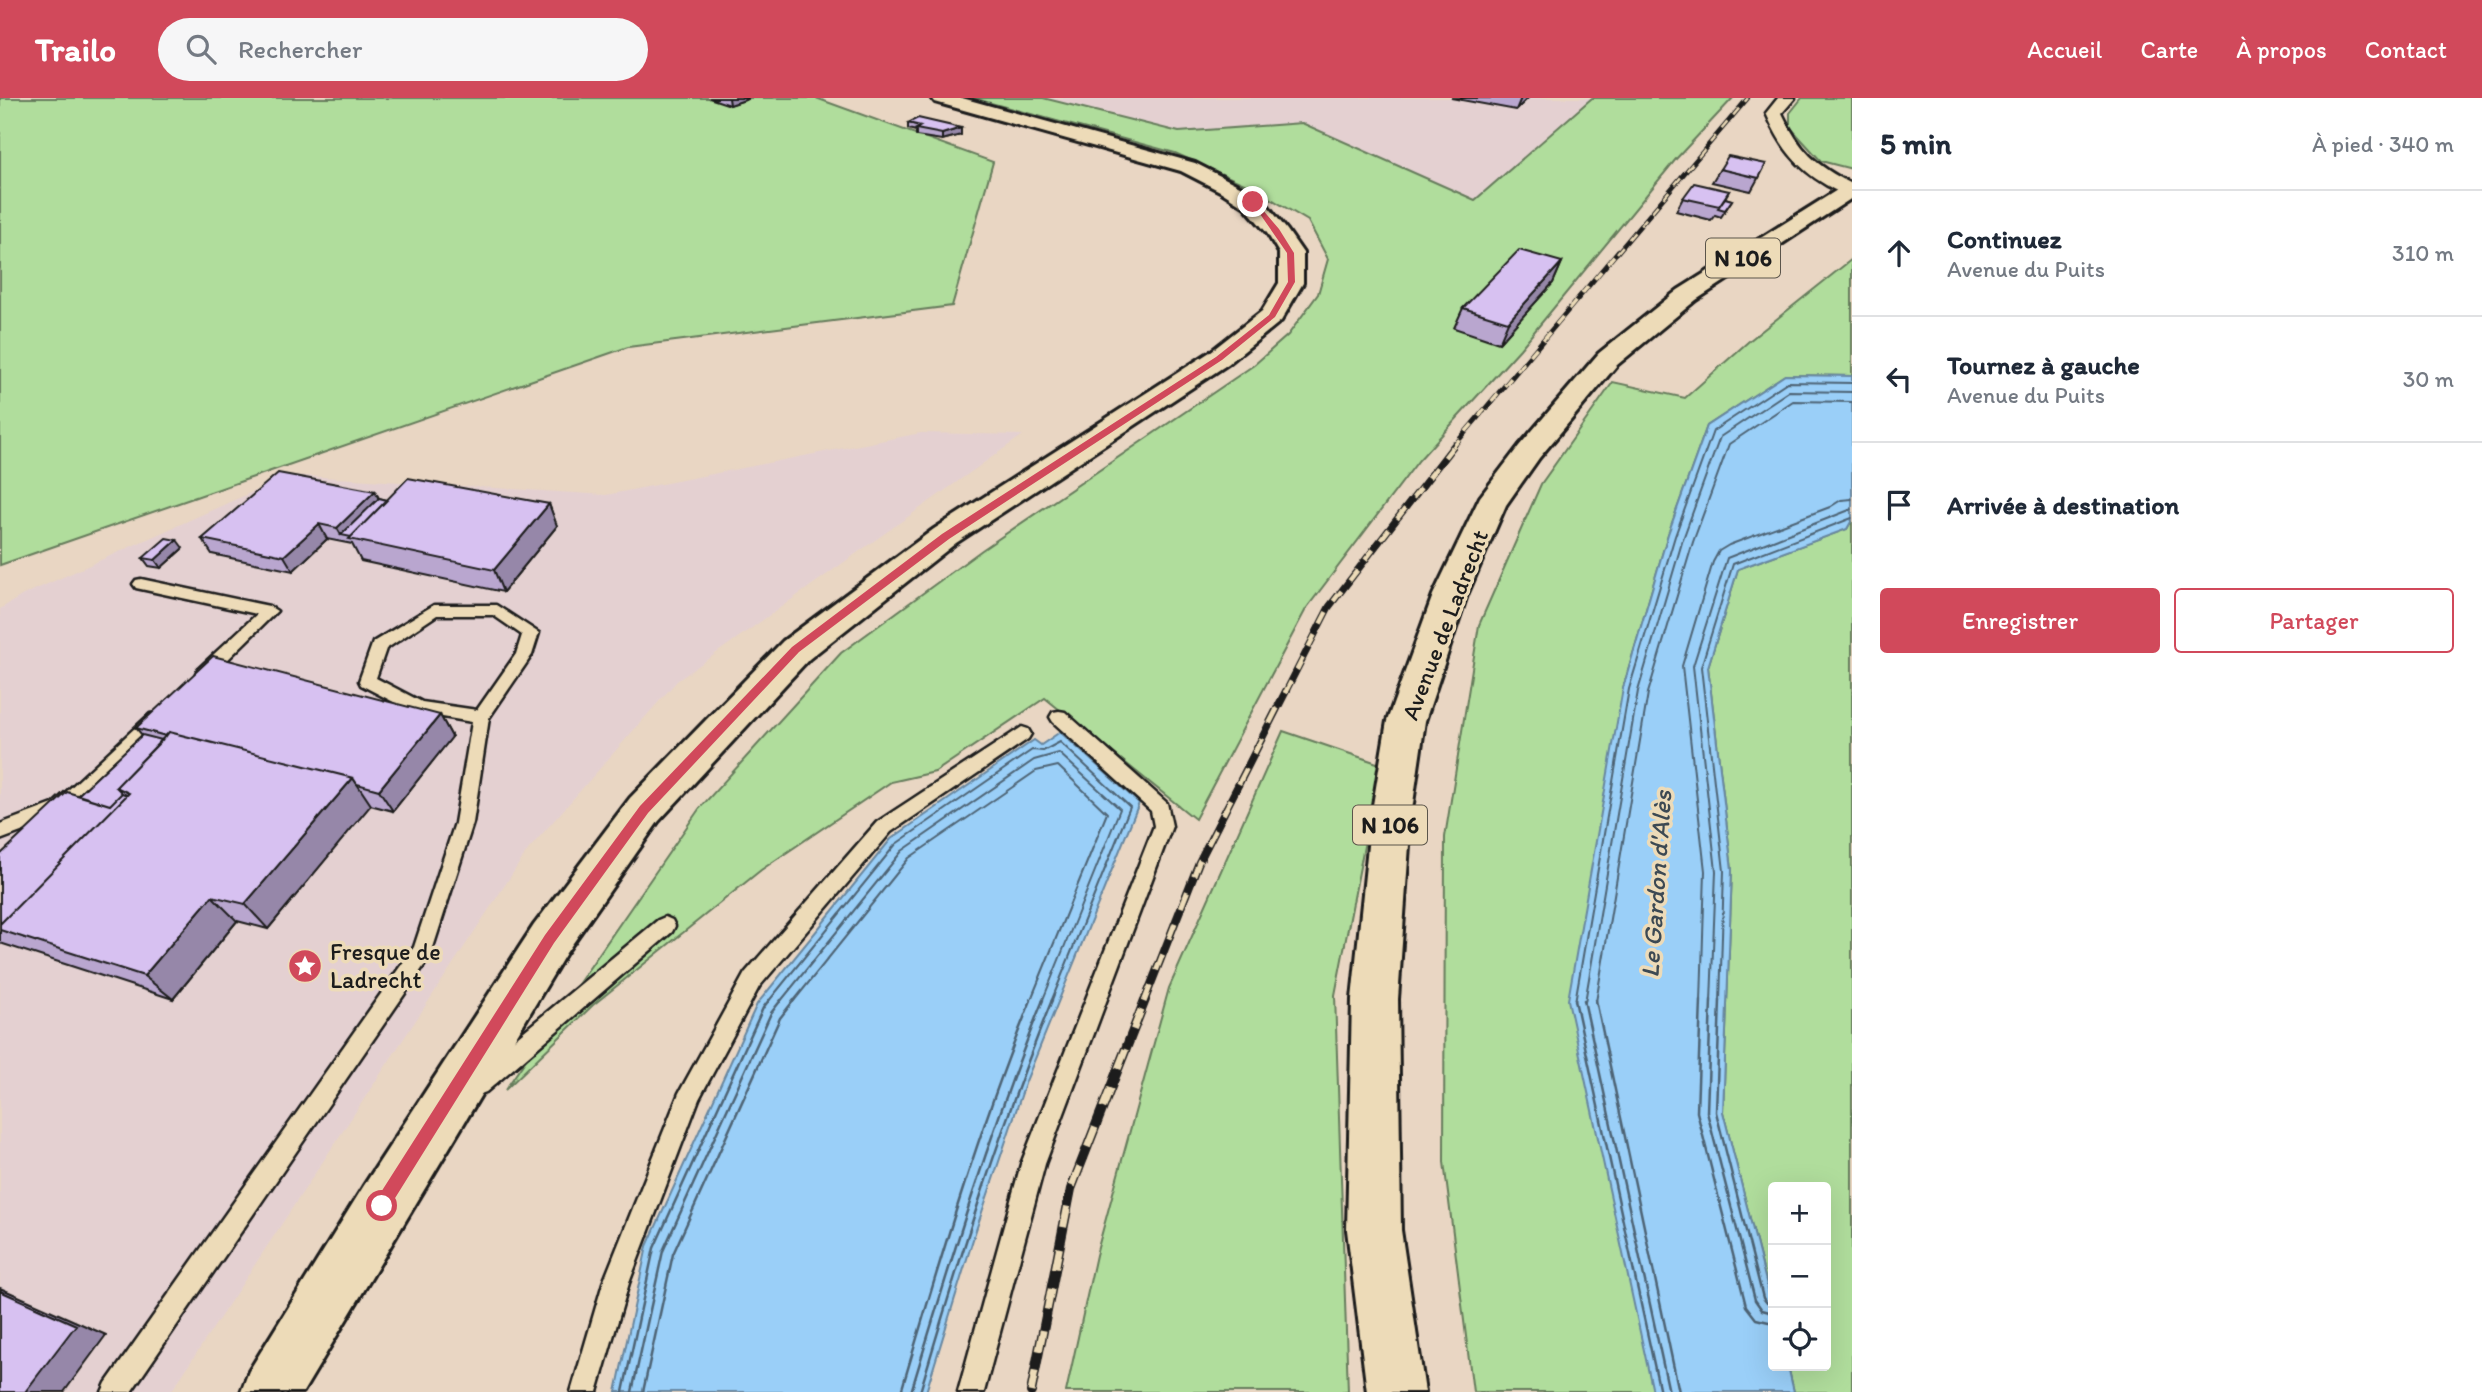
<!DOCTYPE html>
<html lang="fr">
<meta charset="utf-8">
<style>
body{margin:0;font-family:Itim,sans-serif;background:#f6f6f7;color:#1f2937}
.controls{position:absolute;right:21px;bottom:21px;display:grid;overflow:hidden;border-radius:7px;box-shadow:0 7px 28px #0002}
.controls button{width:63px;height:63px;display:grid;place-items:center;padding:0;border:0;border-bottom:2px solid #e0e1e3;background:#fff;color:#1f2937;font:35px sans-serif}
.stop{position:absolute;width:21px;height:21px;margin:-16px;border:5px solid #d1495b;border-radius:50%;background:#fff}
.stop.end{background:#d1495b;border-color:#fff;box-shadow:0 2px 7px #0008}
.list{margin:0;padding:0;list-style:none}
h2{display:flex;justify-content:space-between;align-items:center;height:91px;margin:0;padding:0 28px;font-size:30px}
h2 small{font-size:23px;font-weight:400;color:#747a83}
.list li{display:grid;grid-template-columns:46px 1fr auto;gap:21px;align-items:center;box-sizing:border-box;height:126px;padding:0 28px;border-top:2px solid #e0e1e3}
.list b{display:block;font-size:26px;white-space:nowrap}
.list p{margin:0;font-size:23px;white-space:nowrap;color:#747a83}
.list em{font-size:23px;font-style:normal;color:#747a83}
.actions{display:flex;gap:14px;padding:21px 28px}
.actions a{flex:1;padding:16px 0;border:2px solid #d1495b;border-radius:7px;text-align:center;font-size:24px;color:#d1495b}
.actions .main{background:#d1495b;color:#fff}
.icon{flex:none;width:38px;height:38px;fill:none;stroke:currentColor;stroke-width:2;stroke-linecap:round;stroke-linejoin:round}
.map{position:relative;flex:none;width:1852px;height:1294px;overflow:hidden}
header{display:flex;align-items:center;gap:42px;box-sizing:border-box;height:98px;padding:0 35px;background:#d1495b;color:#fff}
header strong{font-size:33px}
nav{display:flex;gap:38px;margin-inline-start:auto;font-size:24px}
.search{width:490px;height:63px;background:#f6f6f7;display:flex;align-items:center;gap:18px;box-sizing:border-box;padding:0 24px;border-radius:38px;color:#747a83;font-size:26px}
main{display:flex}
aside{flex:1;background:#fff}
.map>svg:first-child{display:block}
.built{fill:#e4d0d1}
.green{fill:#b0dd9c;stroke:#667c5c;stroke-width:2}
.water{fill:#9acff8;stroke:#6887a0;stroke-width:2}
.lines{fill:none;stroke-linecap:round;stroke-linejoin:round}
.shore-far1{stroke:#4e6474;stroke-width:2}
.shore{stroke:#4e6474;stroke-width:2.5}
.lane-casing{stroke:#1c1c1c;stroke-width:5}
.street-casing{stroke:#1c1c1c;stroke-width:5}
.primary-casing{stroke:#1c1c1c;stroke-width:6}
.lane{fill:#eddbb8;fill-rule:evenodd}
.street{fill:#eddbb8;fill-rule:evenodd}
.primary{fill:#eddbb8;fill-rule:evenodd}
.rail-far4-casing{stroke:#1c1c1c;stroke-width:4.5}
.rail-far3-casing{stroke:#1c1c1c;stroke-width:5}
.rail-far2-casing{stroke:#1c1c1c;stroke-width:7}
.rail-far1-casing{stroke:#1c1c1c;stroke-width:8}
.rail-casing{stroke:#1c1c1c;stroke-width:10}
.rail-far4{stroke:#eddbb8;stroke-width:2.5;stroke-dasharray:9;stroke-linecap:butt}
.rail-far3{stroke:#eddbb8;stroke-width:3.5;stroke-dasharray:10;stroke-linecap:butt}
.rail-far2{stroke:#eddbb8;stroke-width:4.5;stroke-dasharray:13;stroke-linecap:butt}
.rail-far1{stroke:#eddbb8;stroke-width:5;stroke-dasharray:17;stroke-linecap:butt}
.rail{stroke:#eddbb8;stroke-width:7;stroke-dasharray:21;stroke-linecap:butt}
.wall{fill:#b9a6cf;stroke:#1c1c1c;stroke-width:2}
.shaded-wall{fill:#9687a9;stroke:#1c1c1c;stroke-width:2}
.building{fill:#d7c1f1;stroke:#1c1c1c;stroke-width:2}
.route{fill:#d1495b}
.labels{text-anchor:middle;stroke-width:7;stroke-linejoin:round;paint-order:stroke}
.shield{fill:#eddbb8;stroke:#5b554b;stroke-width:2}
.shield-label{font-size:23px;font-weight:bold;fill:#1c1c1c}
.street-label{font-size:24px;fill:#1c1c1c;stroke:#eddbb8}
.poi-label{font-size:24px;fill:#1c1c1c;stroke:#eddbb8;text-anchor:start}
.water-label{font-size:26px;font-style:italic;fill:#3c4953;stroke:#eddbb8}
</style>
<header>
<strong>Trailo</strong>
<div class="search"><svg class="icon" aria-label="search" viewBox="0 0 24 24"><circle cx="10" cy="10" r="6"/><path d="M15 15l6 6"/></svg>Rechercher</div>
<nav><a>Accueil</a><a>Carte</a><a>À propos</a><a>Contact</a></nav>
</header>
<main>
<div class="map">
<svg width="1852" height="1294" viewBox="0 0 1852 1294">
<rect width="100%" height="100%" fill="#e9d6c3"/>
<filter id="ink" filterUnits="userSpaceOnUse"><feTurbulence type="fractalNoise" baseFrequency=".0143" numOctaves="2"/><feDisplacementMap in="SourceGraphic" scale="14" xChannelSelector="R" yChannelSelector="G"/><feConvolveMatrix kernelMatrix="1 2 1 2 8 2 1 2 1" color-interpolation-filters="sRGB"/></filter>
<g filter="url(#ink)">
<path class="built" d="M 1043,0 L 1592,0 L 1475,102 L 1302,25 L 1179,34 Z
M 921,335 L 1023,337 L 677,583 L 528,752 L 171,1294 L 0,1294 L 0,511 L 23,497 L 290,377 L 606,397 Z"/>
<path class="green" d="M 0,0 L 816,0 L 993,64 L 952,208 L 628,249 L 0,467 Z
M 972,0 L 1043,0 L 1179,34 L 1302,25 L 1475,102 L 1592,0 L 1733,0 L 1676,61 L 1520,251 L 1419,362 L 1306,511 L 1195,721 L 1045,600 L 935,674 L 891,684 L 761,772 L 593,907 L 505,992 L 699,711 L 841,555 L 982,452 L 1254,267 L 1288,237 L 1318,196 L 1328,161 L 1308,123 L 1253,90 L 1175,55 Z
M 1802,0 L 1852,0 L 1852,71 L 1821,63 L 1790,29 L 1790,15 Z
M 1852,161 L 1852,278 L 1785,277 L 1707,328 L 1668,436 L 1623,590 L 1662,1294 L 1473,1294 L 1444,1064 L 1445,739 L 1479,527 L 1541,386 L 1613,284 L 1685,300 L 1749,243 Z
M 1852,422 L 1852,1294 L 1794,1294 L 1788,1268 L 1826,1268 L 1826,1089 L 1773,1089 L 1773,1211 L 1723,1014 L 1732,772 L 1708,569 L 1738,471 L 1847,431 Z
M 1283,633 L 1380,666 L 1335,897 L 1348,1294 L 1066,1294 L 1096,1157 L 1169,890 Z"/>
<path class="water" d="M 1785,277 L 1852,278 L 1852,422 L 1847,431 L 1738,471 L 1708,569 L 1732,772 L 1723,1014 L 1773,1211 L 1773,1268 L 1788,1268 L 1794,1294 L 1653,1294 L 1568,902 L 1623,590 L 1668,436 L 1707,328 Z
M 1060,634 L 1139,705 L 1026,983 L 974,1138 L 926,1294 L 616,1294 L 647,1148 L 757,906 L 891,741 L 1034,642 L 1041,647 Z"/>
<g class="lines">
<path class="shore-far1" d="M 768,904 L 896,746 L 1032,652 L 1043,653 L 1060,644 L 1130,709 L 1051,904
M 780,904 L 902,753 L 1034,662 L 1059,655 L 1120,711 L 1042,904
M 793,904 L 909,760 L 1036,673 L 1058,668 L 1107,715 L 1030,904
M 1575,904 L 1629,591 L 1675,438 L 1713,333 L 1787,284 L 1852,285
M 1585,904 L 1638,593 L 1683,441 L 1720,339 L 1789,293 L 1852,294
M 1596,904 L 1648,595 L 1693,444 L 1729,346 L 1793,303 L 1852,304
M 1701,904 L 1705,773 L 1682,568 L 1713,464 L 1719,453 L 1729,447 L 1830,409 L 1841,402 L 1852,401
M 1711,904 L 1716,773 L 1693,568 L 1727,460 L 1852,411
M 1720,904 L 1724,773 L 1701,569 L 1733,466 L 1852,420"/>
<path class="shore" d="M 1575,902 L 1660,1294
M 1584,902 L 1669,1294
M 1596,902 L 1679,1294
M 1701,902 L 1697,1014 L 1746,1208 L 1756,1221 L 1773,1225
M 1711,902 L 1707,1014 L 1755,1202 L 1762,1212 L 1773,1215
M 1720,902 L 1716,1014 L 1763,1200 L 1767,1205 L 1773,1206
M 623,1294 L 654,1150 L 763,910 L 769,902
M 632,1294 L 663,1153 L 771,915 L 781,902
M 643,1294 L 673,1156 L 780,920 L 794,902
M 901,1294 C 940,1162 979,1030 1031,902
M 911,1294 C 951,1162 991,1030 1043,902
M 920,1294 C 959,1162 1000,1030 1052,902"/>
<g class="lane-casing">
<path id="lane" d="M 141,481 L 269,508 L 277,513 L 210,579 L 204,581 L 196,575 L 198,571 L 257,516 L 136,490 L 133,486 L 136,482 Z
M 434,507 L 496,507 L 539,535 L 532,557 L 489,620 L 473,725 L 430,859 L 131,1294 L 102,1294 L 106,1285 L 414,849 L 455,725 L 472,624 L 413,614 L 361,587 L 359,583 L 373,544 ZM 437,517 L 493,517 L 522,537 L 516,556 L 477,612 L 422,604 L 376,580 L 386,551 Z
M 1059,613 L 1065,614 L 1167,705 L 1172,728 L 1045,1066 L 984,1294 L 958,1294 L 1021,1066 L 1154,728 L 1151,713 L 1053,624 L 1050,619 L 1053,614 Z
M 156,615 L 162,616 L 165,621 L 162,626 L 66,717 L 0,742 L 0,726 L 53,706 L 150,616 Z
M 1022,629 L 1028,631 L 1031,636 L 1028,641 L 891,734 L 759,889 L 699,1001 L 629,1185 L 597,1294 L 571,1294 L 603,1185 L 679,995 L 745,875 L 877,724 Z
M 665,819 L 672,822 L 675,828 L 672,834 L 486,994 L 478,997 L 470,994 L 467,986 L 470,978 L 658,822 Z"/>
</g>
<g class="street-casing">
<path id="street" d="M 1778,0 L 1795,0 L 1782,15 C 1800,53 1815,67 1852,86 L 1852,97 C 1842,97 1835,92 1826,87 C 1795,69 1780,47 1766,15 Z"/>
</g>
<g class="primary-casing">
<path id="primary" d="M 932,0 L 962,0 L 1195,65 L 1234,85 L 1261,99 L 1287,132 L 1303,155 L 1303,185 L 1281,223 L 1228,266 L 956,445 L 809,561 L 658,724 L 566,855 L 303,1294 L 241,1294 L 249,1273 L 363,1089 L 534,827 L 630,700 L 783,543 L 934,431 L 1210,254 L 1262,213 L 1279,185 L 1279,155 L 1267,135 L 1245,109 L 1220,93 L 1181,73 L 935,4 Z
M 1852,85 L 1852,100 L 1696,202 L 1617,267 L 1539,360 L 1506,407 L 1467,497 L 1425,623 L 1411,719 L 1398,901 L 1401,1132 L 1425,1294 L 1367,1294 L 1347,1132 L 1352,901 L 1371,719 L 1387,623 L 1433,497 L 1480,399 L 1519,348 L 1599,255 L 1678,192 L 1845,87 Z"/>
</g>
<use href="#lane" class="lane"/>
<use href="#street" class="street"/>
<use href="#primary" class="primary"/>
<g class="rail-far4-casing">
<path id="rail-far4" d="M 1617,155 L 1748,0"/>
</g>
<g class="rail-far3-casing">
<path id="rail-far3" d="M 1453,349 L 1618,153"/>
</g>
<g class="rail-far2-casing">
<path id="rail-far2" d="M 1285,595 L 1329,509 L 1454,347"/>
</g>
<g class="rail-far1-casing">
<path id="rail-far1" d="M 1144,904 L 1199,764 L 1286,593"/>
</g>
<g class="rail-casing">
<path id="rail" d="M 1031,1294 L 1071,1091 L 1145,902"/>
</g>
<use href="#rail-far4" class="rail-far4"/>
<use href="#rail-far3" class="rail-far3"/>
<use href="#rail-far2" class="rail-far2"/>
<use href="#rail-far1" class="rail-far1"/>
<use href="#rail" class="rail"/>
</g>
<path class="wall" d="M 709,0 L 748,0 L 748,1 L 730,7 Z
M 1451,0 L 1528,0 L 1516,12 Z
M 908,25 L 961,37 L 942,42 L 916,38 L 916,33 L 908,31 Z
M 1766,66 L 1751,93 L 1712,84 L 1720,71 Z
M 1729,93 L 1725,100 L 1732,102 L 1721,119 L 1715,117 L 1711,122 L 1676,113 L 1683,100 Z
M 1562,164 L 1553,185 L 1499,245 L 1454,230 L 1463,210 Z
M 375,393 L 379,400 L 387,402 L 549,406 L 557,428 L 503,494 L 361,463 L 352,446 L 327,441 L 293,473 L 212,456 L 202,441 Z
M 183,450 L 161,470 L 149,468 L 143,460 Z
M 440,617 L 452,639 L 393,713 L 370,707 L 268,831 L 237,823 L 173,901 L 0,845 L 0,757 L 78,697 L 142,637 L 136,630 Z"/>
<path class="shaded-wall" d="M 729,0 L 748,0 L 748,1 L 730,7 Z
M 1521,0 L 1528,0 L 1516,12 Z
M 961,30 L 961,37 L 942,42 L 942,36 Z
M 1562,164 L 1553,185 L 1499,245 L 1508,224 Z
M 375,393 L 382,408 L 341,437 L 337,430 Z
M 549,406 L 557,428 L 503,494 L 494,472 Z
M 319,426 L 327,441 L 293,473 L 284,458 Z
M 177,442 L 183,450 L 161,470 L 155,462 Z
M 440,617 L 452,639 L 393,713 L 379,692 Z
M 353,680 L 371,707 L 268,831 L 245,806 Z
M 212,798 L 237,823 L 173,901 L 144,878 Z
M 0,1190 L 106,1237 L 64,1294 L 25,1294 Z"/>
<path class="building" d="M 918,20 L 961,30 L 942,36 L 916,31 L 921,28 L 908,25 Z
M 1728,58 L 1766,66 L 1759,80 L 1720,71 Z
M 1694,85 L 1729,93 L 1719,108 L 1683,100 Z
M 1725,100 L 1732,102 L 1725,112 L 1718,110 Z
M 1519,152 L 1562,164 L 1508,224 L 1463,210 Z
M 278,375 L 375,393 L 337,430 L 319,426 L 284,458 L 202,441 Z
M 408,380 L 549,406 L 494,472 L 349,441 Z
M 379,400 L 387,402 L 351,439 L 341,437 Z
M 166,440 L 177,442 L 155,462 L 143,460 Z
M 213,558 L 440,617 L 379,692 L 357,686 L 353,680 L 169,634 L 166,638 L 136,630 Z
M 169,634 L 353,680 L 245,806 L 212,798 L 144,878 L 0,832 L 0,826 L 129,695 L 116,689 Z
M 142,637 L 162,642 L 116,689 L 122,695 L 110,707 L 78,697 Z
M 67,694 L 110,707 L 122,695 L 127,697 L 0,826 L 0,757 Z
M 0,1193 L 76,1227 L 25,1294 L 0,1294 Z"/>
</g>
<path class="route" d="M 1251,103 L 1255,103 L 1279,131 L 1294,155 L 1295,184 L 1275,219 L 1222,262 L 949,441 L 799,554 L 648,715 L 554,845 L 387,1113 L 382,1116 L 376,1113 L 374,1108 L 376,1102 L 545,837 L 640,708 L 792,549 L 942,436 L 1216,259 L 1269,217 L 1288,184 L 1287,155 Z"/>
<defs>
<g id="sight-disc" transform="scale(1.75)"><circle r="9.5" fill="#d1495b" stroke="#eddbb8"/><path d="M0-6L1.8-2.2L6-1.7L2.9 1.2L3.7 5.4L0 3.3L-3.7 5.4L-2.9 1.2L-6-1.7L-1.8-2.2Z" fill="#fff"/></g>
</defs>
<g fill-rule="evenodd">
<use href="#sight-disc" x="305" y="868"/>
</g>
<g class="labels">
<g class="shield">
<rect x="1706" y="140.5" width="74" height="39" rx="5"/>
<rect x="1353" y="707.5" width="74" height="39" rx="5"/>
</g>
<g class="shield-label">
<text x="1743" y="168">N 106</text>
<text x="1390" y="735">N 106</text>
</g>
<g class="street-label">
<text transform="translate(1445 527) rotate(-69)" y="8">Avenue de Ladrecht</text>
</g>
<g class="poi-label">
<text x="330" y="862">Fresque de<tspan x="330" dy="28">Ladrecht</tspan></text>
</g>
<g class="water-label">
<text transform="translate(1656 786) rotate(-86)" y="9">Le Gardon d'Alès</text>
</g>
</g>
</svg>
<div class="controls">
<button>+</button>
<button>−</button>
<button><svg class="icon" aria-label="locate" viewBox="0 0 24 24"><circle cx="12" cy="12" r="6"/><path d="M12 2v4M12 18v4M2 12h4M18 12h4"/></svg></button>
</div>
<div class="stop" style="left:382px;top:1108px"></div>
<div class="stop end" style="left:1253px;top:104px"></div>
</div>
<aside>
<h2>5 min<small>À pied · 340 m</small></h2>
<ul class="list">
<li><svg class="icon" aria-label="ahead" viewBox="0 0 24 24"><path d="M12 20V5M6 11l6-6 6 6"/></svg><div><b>Continuez</b><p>Avenue du Puits</p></div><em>310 m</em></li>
<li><svg class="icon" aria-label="left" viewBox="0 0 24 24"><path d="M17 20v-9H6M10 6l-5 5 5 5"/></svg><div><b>Tournez à gauche</b><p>Avenue du Puits</p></div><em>30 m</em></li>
<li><svg class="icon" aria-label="arrive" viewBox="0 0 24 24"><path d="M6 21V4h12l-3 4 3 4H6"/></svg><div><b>Arrivée à destination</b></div></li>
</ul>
<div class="actions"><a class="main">Enregistrer</a><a>Partager</a></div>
</aside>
</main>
